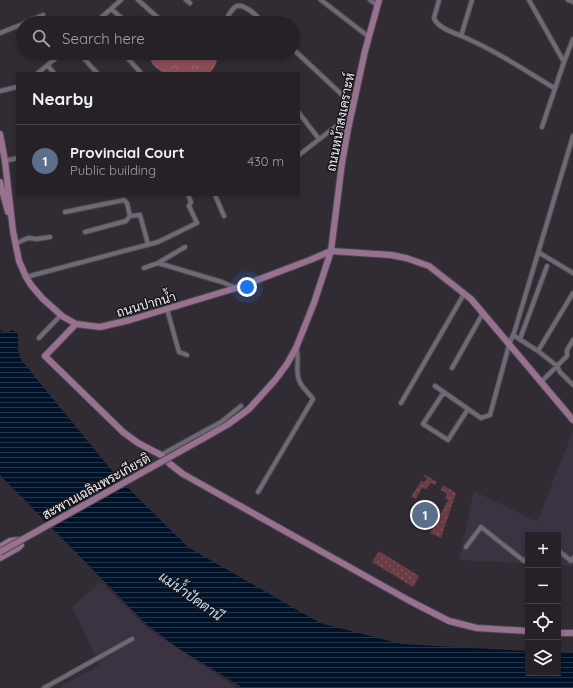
<!DOCTYPE html>
<meta charset="utf-8">
<style>
body{margin:0;font-family:Quicksand,Sarabun,sans-serif;background:#312e33;color:#f1f3f6}
.controls{position:absolute;right:12px;bottom:12px;display:grid;overflow:hidden;border-radius:0px;box-shadow:0 2px 6px #0003}
.controls button{width:36px;height:36px;display:grid;place-items:center;padding:0;border:0;border-bottom:1px solid #423e44;background:#252127;color:#f1f3f6;font:20px sans-serif}
.you{position:absolute;left:247px;top:287px;width:14px;height:14px;margin:-10px;border:3px solid #fff;border-radius:50%;background:#1a73e8;box-shadow:0 0 0 6px #1a73e833}
.badge{display:grid;place-items:center;width:26px;height:26px;border-radius:50%;background:#54d395;color:#fff;font-size:13px;font-weight:700}
.pin{position:absolute;translate:-50% -50%;border:2px solid #fff;box-shadow:0 1px 4px #0006}
.list{margin:0;padding:0;list-style:none}
h2{display:flex;justify-content:space-between;align-items:center;height:52px;margin:0;padding:0 16px;font-size:17px}
h2 small{font-size:13px;font-weight:400;color:#a3a3a7}
.list li{display:grid;grid-template-columns:26px 1fr auto;gap:12px;align-items:center;box-sizing:border-box;height:72px;padding:0 16px;border-top:1px solid #423e44}
.list b{display:block;font-size:15px;white-space:nowrap}
.list p{margin:0;font-size:13px;white-space:nowrap;color:#a3a3a7}
.list em{font-size:13px;font-style:normal;color:#a3a3a7}
.icon{flex:none;width:22px;height:22px;fill:none;stroke:currentColor;stroke-width:2;stroke-linecap:round;stroke-linejoin:round}
.map{position:relative;flex:none;width:573px;height:688px;overflow:hidden}
.search{position:absolute;background:#252127;box-shadow:0 2px 6px #0003;left:16px;top:16px;width:284px;height:44px;display:flex;align-items:center;gap:10px;box-sizing:border-box;padding:0 14px;border-radius:22px;color:#a3a3a7;font-size:15px}
.panel{position:absolute;background:#252127;box-shadow:0 2px 6px #0003;left:16px;top:72px;width:284px;height:124px;border-radius:0px}
.map>svg:first-child{display:block}
.built{fill:#3b3341}
.forest{fill:url(#forest-crowns)}
.garden{fill:url(#garden-dots)}
.water{fill:url(#water-rules)}
.lines{fill:none;stroke-linecap:round;stroke-linejoin:round}
.street-casing{stroke:#4c484f;stroke-width:6}
.secondary-casing{stroke:#4c484f;stroke-width:8}
.street{stroke:#6f6973;stroke-width:4}
.secondary{stroke:#987190;stroke-width:6}
.secondary-bridge-casing{stroke:#4c484f;stroke-width:8;stroke-linecap:butt}
.secondary-bridge{stroke:#987190;stroke-width:6}
.labels{text-anchor:middle;stroke-width:3;stroke-linejoin:round;paint-order:stroke}
.street-label{font-size:13px;fill:#efecf1;stroke:#171519}
.water-label{font-size:14px;font-style:italic;fill:#c2dbf7;stroke:#171519}
</style>
<div class="map">
<svg width="573" height="688" viewBox="0 0 573 688">
<defs>
<pattern id="forest-crowns" width="20" height="18" patternUnits="userSpaceOnUse"><rect width="20" height="18" fill="#8d4d57"/><path d="M2 6a3 3 0 1 1 6 0M12 15a3 3 0 1 1 6 0" fill="none" stroke="#9d6770"/></pattern>
<pattern id="garden-dots" width="8" height="8" patternUnits="userSpaceOnUse"><rect width="8" height="8" fill="#6b3c43"/><path d="M2 2h.1M6 6h.1" fill="none" stroke="#80585f" stroke-width="1.8" stroke-linecap="round"/></pattern>
<pattern id="water-rules" width="6" height="5" patternUnits="userSpaceOnUse"><rect width="6" height="5" fill="#001329"/><path d="M0 2.5h6" fill="none" stroke="#263648"/></pattern>
</defs>
<rect width="100%" height="100%" fill="#312c34"/>
<path class="built" d="M 573,431 L 573,566 L 558,565 L 558,535 L 528,535 L 528,563 L 459,560 L 474,491 L 537,522 Z
M 101,582 L 147,628 L 237,688 L 58,688 L 100,665 L 72,607 Z"/>
<path class="forest" d="M 156,53 L 218,53 L 218,54 L 216,64 L 210,73 L 163,73 L 153,65 L 150,59 Z"/>
<path class="garden" d="M 425,475 L 437,482 L 435,485 L 431,483 L 426,489 L 422,488 L 416,499 L 411,497 L 421,481 L 425,482 L 427,478 L 423,476 Z
M 443,485 L 456,493 L 441,538 L 430,533 L 448,500 L 445,498 L 447,494 L 441,490 Z
M 379,551 L 419,576 L 413,587 L 372,562 Z"/>
<path class="water" d="M 0,330 L 6,333 L 13,330 L 18,334 L 18,351 L 22,361 L 113,472 L 138,498 L 189,548 L 320,623 L 401,644 L 528,651 L 528,673 L 558,673 L 558,653 L 573,653 L 573,688 L 243,688 L 178,648 L 147,625 L 0,475 Z"/>
<g class="lines">
<g class="street-casing">
<path id="street" d="M 138,0 L 164,23
M 186,0 L 190,3
M 321,0 L 369,37
M 370,0 L 377,5
M 439,0 L 434,18 C 437,27 451,32 459,35 C 493,49 523,69 554,88
M 529,0 L 564,62 L 542,127
M 568,0 L 573,2
M 111,9 L 128,23
M 24,23 L 43,15
M 95,23 L 121,0
M 224,23 C 227,18 231,10 235,7 C 243,1 259,18 264,23
M 0,33 L 23,24
M 461,36 L 472,0
M 293,49 L 353,105
M 79,53 L 97,73
M 123,53 L 141,73
M 564,62 L 573,39
M 48,66 L 54,73
M 38,73 L 62,53
M 0,91 L 17,87
M 299,113 L 319,139
M 299,155 L 335,127 L 341,127 L 348,129
M 5,161 L 17,158
M 215,195 L 224,216
M 65,212 L 124,200 L 127,203 L 130,216 L 140,215 L 148,244
M 85,232 L 126,221 L 130,216
M 15,244 L 28,238 L 37,239 L 50,237
M 538,252 L 573,273
M 158,263 L 185,247
M 144,268 L 158,263 L 222,282 L 236,288
M 26,277 L 158,242 L 197,223 L 189,206 L 191,202 L 188,195
M 167,309 L 179,352 L 187,355
M 513,335 L 538,351 L 557,366 L 560,372 L 573,385
M 39,338 L 61,315
M 520,339 L 547,266
M 538,351 L 573,293
M 452,368 L 483,313
M 541,382 L 567,356 L 567,350 L 573,340
M 435,386 L 481,418 L 490,415 L 509,345 L 515,330 L 573,136
M 444,392 L 423,424 L 448,440 L 468,409
M 401,403 L 464,294
M 161,455 L 221,422 L 241,406
M 258,492 L 313,399 C 309,393 301,387 299,380 C 295,370 300,358 296,348
M 466,547 L 481,527 L 524,561 L 528,557
M 558,550 L 571,561 L 573,558
M 44,688 L 132,639"/>
</g>
<g class="secondary-casing">
<path id="secondary" d="M 0,134 L 5,161 L 13,231 L 19,261 L 26,277 L 31,285 L 42,298 L 62,316 L 76,324 L 100,327 L 130,320 L 236,288 L 310,260 L 331,251
M 0,182 L 8,212
M 331,251 L 391,255 L 406,258 L 429,266 L 471,299 L 573,420
M 76,324 L 45,356 L 123,432 L 138,443 L 161,455 L 170,464 L 183,474 L 410,601 L 449,621 L 477,628 L 528,631
M 204,438 L 227,425 L 249,409 L 276,379 L 287,364 L 296,348 L 314,303 L 331,251 L 342,163 L 348,129 L 365,51 L 379,0
M 0,547 L 10,541 L 18,540 L 21,545 L 18,548 L 0,558
M 558,633 L 573,633"/>
</g>
<use href="#street" class="street"/>
<use href="#secondary" class="secondary"/>
<g class="secondary-bridge-casing">
<path id="secondary-bridge" d="M 0,552 L 204,438"/>
</g>
<use href="#secondary-bridge" class="secondary-bridge"/>
</g>
<g class="labels">
<g class="street-label">
<text transform="translate(340 122) rotate(-79)" y="5">ถนนหน้าสงเคราะห์</text>
<text transform="translate(146 304) rotate(-16)" y="5">ถนนปากน้ำ</text>
<text transform="translate(96 486) rotate(-29)" y="5">สะพานเฉลิมพระเกียรติ</text>
</g>
<g class="water-label">
<text transform="translate(191 596) rotate(35)" y="5">แม่น้ำปัตตานี</text>
</g>
</g>
</svg>
<div class="controls">
<button>+</button>
<button>−</button>
<button><svg class="icon" aria-label="locate" viewBox="0 0 24 24"><circle cx="12" cy="12" r="6"/><path d="M12 2v4M12 18v4M2 12h4M18 12h4"/></svg></button>
<button><svg class="icon" aria-label="layers" viewBox="0 0 24 24"><path d="M12 4l9 5-9 5-9-5zM3 14l9 5 9-5"/></svg></button>
</div>
<div class="you"></div>
<div class="pin badge" style="left:425px;top:515px;background:#5c6f8a">1</div>
<div class="search"><svg class="icon" aria-label="search" viewBox="0 0 24 24"><circle cx="10" cy="10" r="6"/><path d="M15 15l6 6"/></svg>Search here</div>
<section class="panel">
<h2>Nearby<small></small></h2>
<ul class="list">
<li><span class="badge" style="background:#5c6f8a">1</span><div><b>Provincial Court</b><p>Public building</p></div><em>430 m</em></li>
</ul>
</section>
</div>
